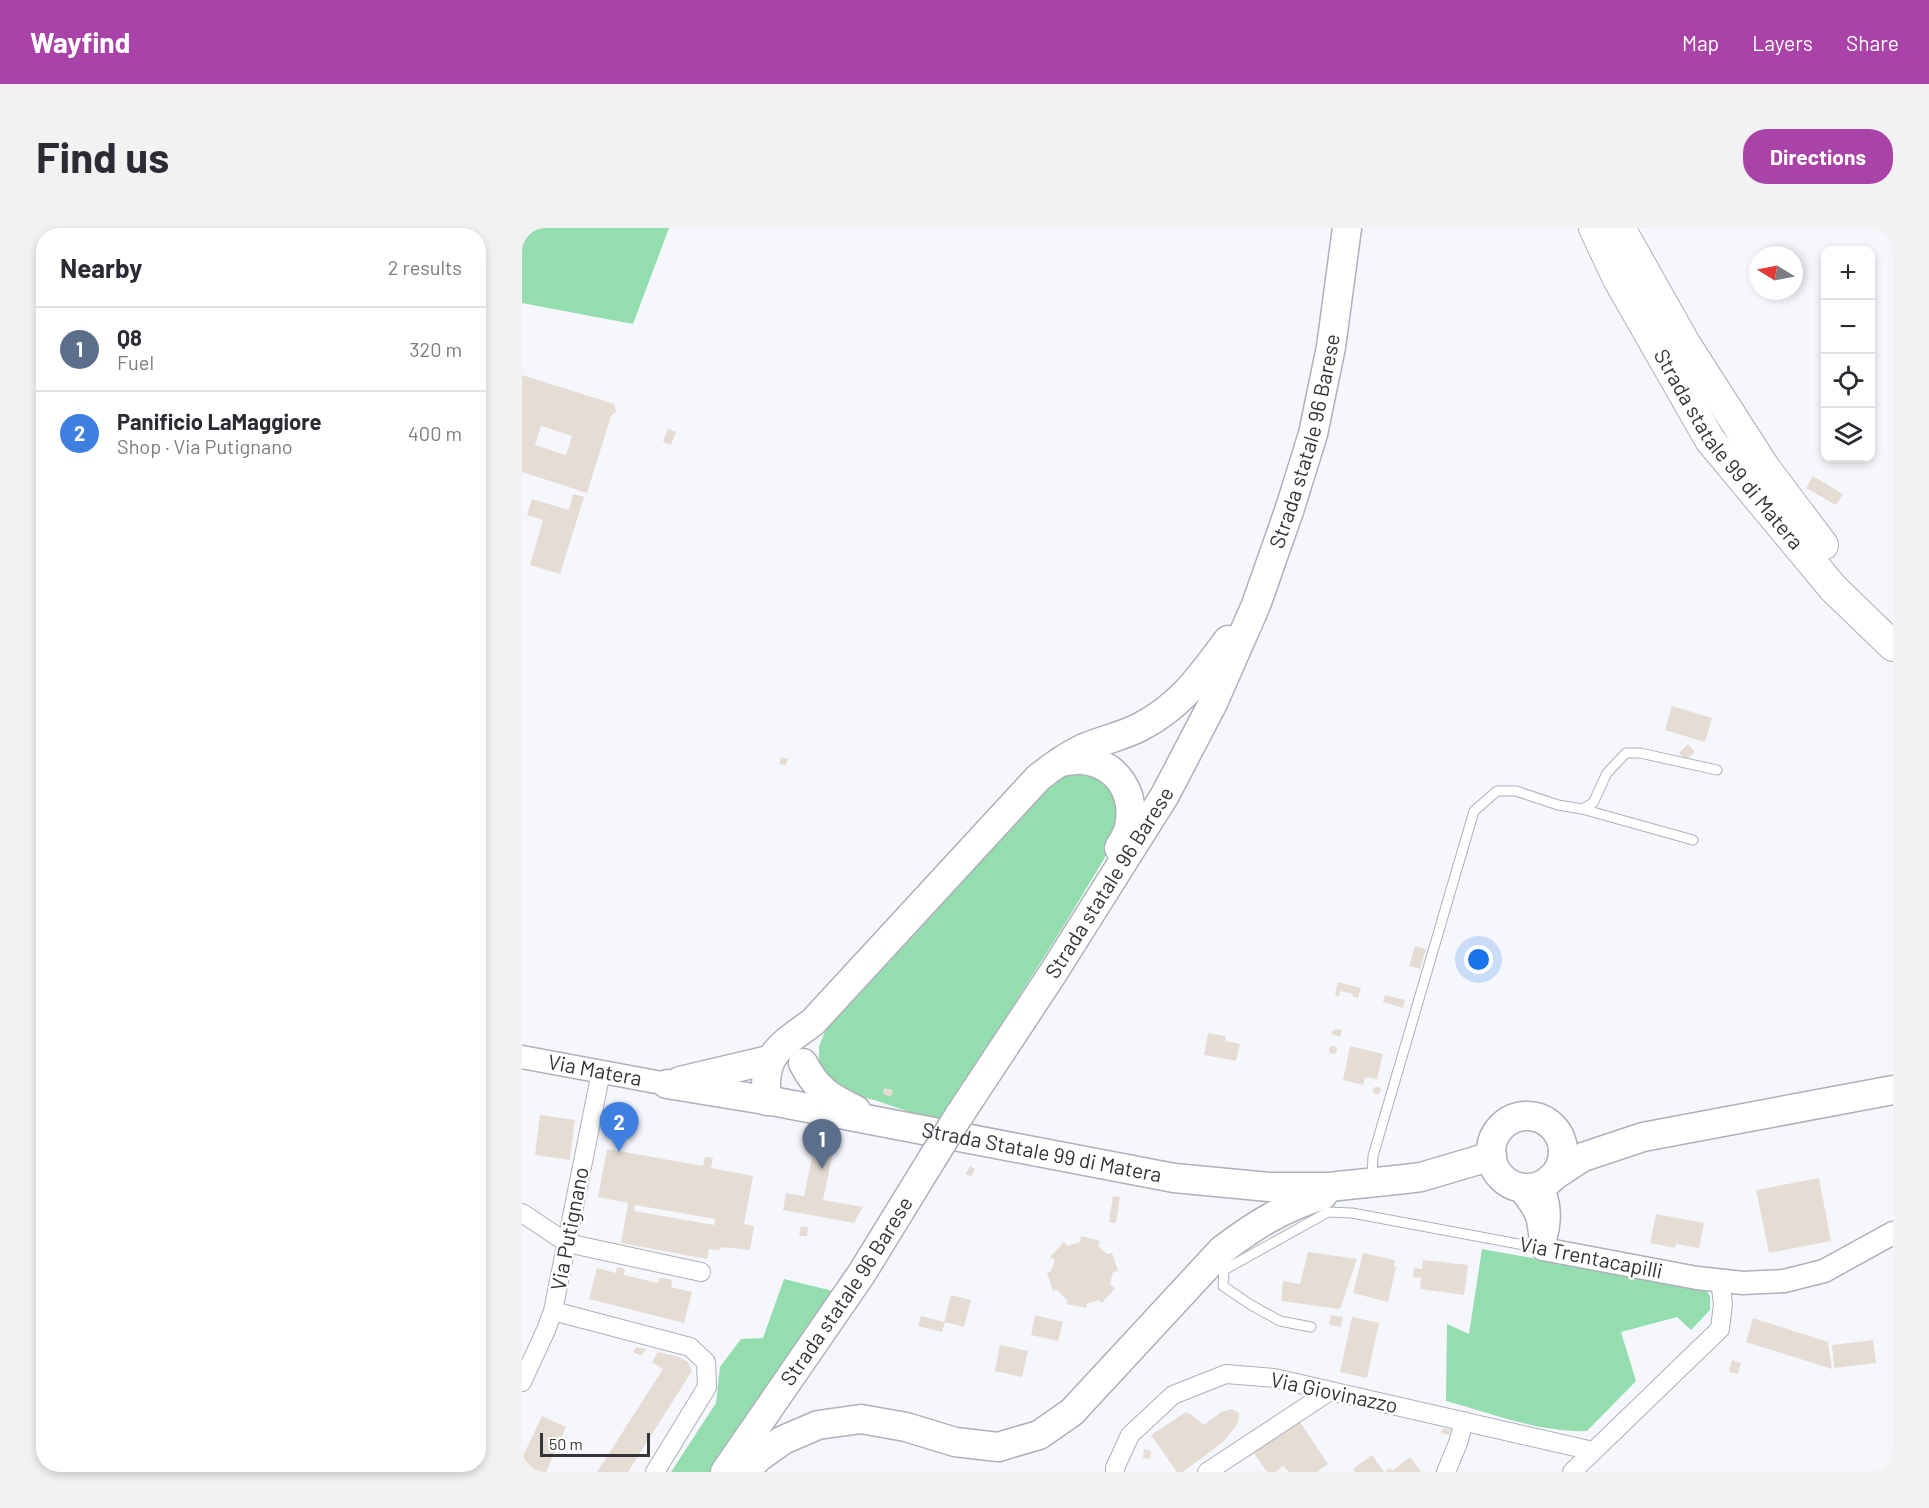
<!DOCTYPE html>
<meta charset="utf-8">
<style>
body{margin:0;font-family:Barlow,sans-serif;background:#f2f2f3;color:#2b2b33}
.controls{position:absolute;right:18px;top:18px;display:grid;overflow:hidden;border-radius:12px;box-shadow:0 3px 9px #0003}
.controls button{width:54px;height:54px;display:grid;place-items:center;padding:0;border:0;border-bottom:2px solid #e1e1e2;background:#fff;color:#2b2b33;font:30px sans-serif}
.compass{position:absolute;left:1227px;top:18px;width:54px;height:54px;border-radius:50%;background:#fff;box-shadow:0 3px 9px #0003;rotate:280deg}
.scale{position:absolute;left:18px;bottom:15px;width:110px;box-sizing:border-box;padding-left:6px;border:3px solid #343438;border-top:0;font-size:16px;line-height:21px;white-space:nowrap;color:#343438;-webkit-text-stroke:4px #fff;paint-order:stroke}
.you{position:absolute;left:957px;top:732px;width:21px;height:21px;margin:-15px;border:4px solid #fff;border-radius:50%;background:#1a73e8;box-shadow:0 0 0 9px #1a73e833}
.badge{display:grid;place-items:center;width:39px;height:39px;border-radius:50%;background:#aa43a7;color:#fff;font-size:20px;font-weight:700}
.pin{position:absolute;translate:-50% -50px;filter:drop-shadow(0 2px 3px #0008)}
.pin::after{content:'';position:absolute;top:32px;width:21px;height:18px;background:inherit;clip-path:polygon(0 0,100% 0,50% 100%)}
.list{margin:0;padding:0;list-style:none}
h2{display:flex;justify-content:space-between;align-items:center;height:78px;margin:0;padding:0 24px;font-size:26px}
h2 small{font-size:20px;font-weight:400;color:#7c7c81}
.list li{display:grid;grid-template-columns:39px 1fr auto;gap:18px;align-items:center;box-sizing:border-box;height:84px;padding:0 24px;border-top:2px solid #e1e1e2}
.list b{display:block;font-size:22px;white-space:nowrap}
.list p{margin:0;font-size:20px;white-space:nowrap;color:#7c7c81}
.list em{font-size:20px;font-style:normal;color:#7c7c81}
.icon{flex:none;width:33px;height:33px;fill:none;stroke:currentColor;stroke-width:2;stroke-linecap:round;stroke-linejoin:round}
.map{position:relative;flex:none;width:1371px;height:1244px;overflow:hidden;border-radius:24px}
header{display:flex;align-items:center;gap:36px;box-sizing:border-box;height:84px;padding:0 30px;background:#aa43a7;color:#fff}
header strong{font-size:28px}
nav{display:flex;gap:33px;margin-inline-start:auto;font-size:21px}
.intro{display:flex;align-items:center;justify-content:space-between;box-sizing:border-box;height:144px;padding:0 36px}
h1{margin:0;font-size:42px}
.button{padding:15px 27px;border-radius:24px;background:#aa43a7;color:#fff;font-size:21px;font-weight:700}
main{display:flex;gap:36px;padding:0 36px}
aside{flex:1;background:#fff;border-radius:24px;box-shadow:0 3px 9px #0003}
.map>svg:first-child{display:block}
.green{fill:#93ddaf}
.building{fill:#e5ddd4;fill-rule:evenodd}
.lines{fill:none;stroke-linecap:round;stroke-linejoin:round}
.service-casing{stroke:#aeb0ba;stroke-width:11}
.minor-casing{stroke:#aeb0ba;stroke-width:20}
.tertiary-casing{stroke:#aeb0ba;stroke-width:25}
.primary-casing{stroke:#aeb0ba;stroke-width:31}
.trunk-casing{stroke:#aeb0ba;stroke-width:32}
.service{stroke:#fff;stroke-width:9}
.minor{stroke:#fff;stroke-width:18}
.tertiary{stroke:#fff;stroke-width:22}
.primary{stroke:#fff;stroke-width:28}
.trunk{stroke:#fff;stroke-width:30}
.primary-bridge-casing{stroke:#aeb0ba;stroke-width:31;stroke-linecap:butt}
.primary-bridge{stroke:#fff;stroke-width:28}
.labels{text-anchor:middle;stroke-width:5;stroke-linejoin:round;paint-order:stroke}
.street-label{font-size:21px;fill:#343438;stroke:#fff}
</style>
<header>
<strong>Wayfind</strong>
<nav><a>Map</a><a>Layers</a><a>Share</a></nav>
</header>
<div class="intro"><h1>Find us</h1><a class="button">Directions</a></div>
<main>
<aside>
<h2>Nearby<small>2 results</small></h2>
<ul class="list">
<li><span class="badge" style="background:#5c6f8a">1</span><div><b>Q8</b><p>Fuel</p></div><em>320 m</em></li>
<li><span class="badge" style="background:#3f7fe0">2</span><div><b>Panificio LaMaggiore</b><p>Shop · Via Putignano</p></div><em>400 m</em></li>
</ul>
</aside>
<div class="map">
<svg width="1371" height="1244" viewBox="0 0 1371 1244">
<rect width="100%" height="100%" fill="#f6f7fd"/>
<path class="green" d="M 0,0 L 147,0 L 111,96 L 0,75 Z
M 547,538 L 582,549 L 601,579 L 597,606 L 541,699 L 419,891 L 397,887 L 352,872 L 317,863 L 297,839 L 297,818 L 307,794 L 529,547 Z
M 960,1021 L 1183,1061 L 1188,1068 L 1188,1082 L 1169,1102 L 1155,1089 L 1099,1104 L 1114,1153 L 1065,1203 C 1018,1205 969,1185 924,1173 L 925,1096 L 947,1106 Z
M 262,1051 L 311,1063 L 194,1244 L 149,1244 L 194,1175 L 198,1139 L 219,1111 L 241,1110 Z"/>
<path class="building" d="M 0,147 L 92,176 L 94,184 L 89,188 L 65,265 L 0,244 ZM 19,198 L 50,208 L 44,227 L 13,217 Z
M 146,201 L 154,204 L 149,217 L 141,214 Z
M 1291,248 L 1321,266 L 1314,277 L 1284,260 Z
M 51,266 L 62,269 L 38,346 L 8,337 L 21,292 L 5,287 L 10,271 L 47,282 Z
M 1150,478 L 1190,490 L 1183,514 L 1143,502 Z
M 1166,516 L 1173,524 L 1164,532 L 1157,525 Z
M 259,529 L 266,531 L 264,537 L 257,536 Z
M 893,718 L 904,721 L 898,741 L 887,738 Z
M 816,754 L 839,760 L 836,770 L 830,768 L 831,766 L 818,763 L 817,768 L 813,767 Z
M 863,767 L 883,772 L 881,780 L 861,774 Z
M 813,801 L 820,802 L 818,809 L 809,806 L 810,803 L 813,803 Z
M 686,805 L 704,808 L 703,813 L 718,816 L 714,833 L 682,827 Z
M807 822a4 4 0 1 1 8 0a4 4 0 1 1-8 0Z
M 828,818 L 861,826 L 855,851 L 843,849 L 841,857 L 821,852 Z
M 853,859 L 857,859 L 859,862 L 857,866 L 853,866 L 850,862 Z
M 362,860 L 371,862 L 369,869 L 361,866 Z
M 18,887 L 53,892 L 48,932 L 13,927 Z
M 295,906 L 314,910 L 301,972 L 341,979 L 332,995 L 261,982 L 264,965 L 282,968 Z
M 85,921 L 181,938 L 183,929 L 191,930 L 189,940 L 231,948 L 222,996 L 232,998 L 228,1022 L 199,1019 L 198,1022 L 187,1021 L 185,1031 L 99,1015 L 106,975 L 76,969 ZM 113,977 L 193,991 L 192,997 L 112,983 Z
M 448,938 L 453,941 L 449,949 L 444,946 Z
M 1297,950 L 1309,1013 L 1247,1025 L 1234,962 Z
M 591,968 L 598,969 L 594,995 L 587,994 Z
M 1134,986 L 1182,995 L 1177,1020 L 1154,1016 L 1153,1020 L 1128,1015 Z
M 279,998 L 286,999 L 285,1008 L 277,1008 Z
M 559,1008 L 578,1013 L 576,1018 L 585,1026 L 590,1025 L 596,1043 L 591,1044 L 588,1056 L 593,1060 L 580,1075 L 577,1072 L 565,1076 L 564,1080 L 544,1076 L 546,1073 L 535,1062 L 531,1063 L 525,1045 L 529,1043 L 533,1032 L 528,1029 L 542,1014 L 545,1018 L 558,1014 Z
M 786,1024 L 835,1031 L 818,1081 L 759,1073 L 761,1053 L 778,1056 Z
M 841,1025 L 873,1032 L 872,1039 L 874,1039 L 866,1074 L 831,1065 Z
M 901,1032 L 946,1037 L 942,1067 L 898,1061 L 899,1050 L 891,1049 L 892,1040 L 900,1041 Z
M 95,1039 L 103,1041 L 102,1047 L 136,1055 L 137,1050 L 148,1051 L 150,1054 L 149,1059 L 170,1064 L 162,1095 L 67,1071 L 75,1040 L 94,1045 Z
M 429,1067 L 449,1072 L 442,1099 L 423,1094 L 420,1104 L 396,1098 L 399,1088 L 422,1094 Z
M 513,1087 L 541,1094 L 536,1113 L 509,1107 Z
M 809,1087 L 821,1089 L 819,1099 L 807,1097 Z
M 830,1089 L 857,1095 L 845,1150 L 818,1144 Z
M 1231,1090 L 1306,1114 L 1310,1141 L 1224,1114 Z
M 1351,1112 L 1354,1135 L 1312,1140 L 1310,1117 Z
M 478,1117 L 506,1123 L 500,1149 L 473,1143 Z
M 114,1119 L 124,1121 L 119,1128 L 111,1124 Z
M 136,1124 L 157,1129 L 166,1134 L 170,1143 L 106,1244 L 75,1244 L 141,1141 L 130,1134 Z
M 1210,1132 L 1219,1135 L 1216,1146 L 1207,1144 Z
M 710,1181 L 717,1185 L 716,1195 L 701,1214 L 661,1244 L 655,1244 L 629,1207 L 664,1184 L 670,1187 L 682,1197 L 699,1184 Z
M 20,1188 L 44,1199 L 24,1244 L 0,1244 L 0,1230 Z
M 778,1194 L 806,1236 L 795,1244 L 767,1244 L 761,1238 L 753,1244 L 745,1244 L 732,1225 Z
M 921,1200 L 929,1202 L 927,1207 L 919,1205 Z
M 622,1221 L 629,1223 L 628,1231 L 621,1230 Z
M 850,1227 L 862,1244 L 833,1244 L 831,1241 Z
M 888,1229 L 899,1244 L 863,1244 L 868,1240 L 870,1243 Z"/>
<g class="lines">
<g class="service-casing">
<path id="service" d="M 1060,581 L 1171,612
M 850,950 L 851,928 L 952,583 L 975,563 L 994,563 L 1036,577 L 1060,581 L 1071,575 L 1085,545 L 1104,525 L 1118,525 L 1195,542
M 789,1099 L 758,1093 L 729,1077 L 701,1058 L 702,1042 L 806,984 L 830,985 L 1018,1020"/>
</g>
<g class="minor-casing">
<path id="minor" d="M 0,985 L 45,1015 L 179,1044
M 31,1083 L 168,1119 L 184,1134 L 185,1159 L 133,1244
M 0,1154 L 24,1102 L 31,1083 L 79,844
M 593,1244 L 593,1240 L 608,1207 L 651,1167 L 704,1146 L 752,1150 L 1071,1223
M 685,1244 L 808,1163
M 924,1244 L 936,1215 L 942,1193
M 1050,1244 L 1198,1101 L 1201,1076 L 1198,1052"/>
</g>
<g class="tertiary-casing">
<g id="tertiary">
<path id="s1" d="M 0,829 L 145,856"/>
<path d="M 1020,957 C 1027,974 1029,989 1024,1008"/>
<path d="M 995,958 C 1003,969 1013,979 1016,992 C 1018,1002 1018,1011 1021,1021"/>
<path d="M 1021,1021 L 1175,1050 L 1221,1055 L 1241,1054 L 1262,1053 L 1302,1043 L 1371,1005"/>
</g>
</g>
<g class="primary-casing">
<g id="primary">
<path d="M 538,534 C 546,533 554,531 561,532 C 596,536 614,566 607,599 C 606,606 601,613 597,620"/>
<path d="M 281,835 C 295,862 307,869 334,882"/>
<path d="M 158,853 L 247,832"/>
<path id="s2" d="M 145,856 L 255,874 L 652,950 L 747,959 L 807,959 L 883,951 L 899,949 L 970,928"/>
<path d="M 245,873 C 239,827 257,819 291,794 L 516,550 C 531,538 545,528 562,520 C 581,512 601,508 618,499 C 659,478 679,448 706,412"/>
<circle cx="1005" cy="924" r="36"/>
<path id="s3" d="M 436,889 L 531,745 L 643,567 L 691,475 L 734,377 L 768,280 L 791,206 L 809,119 L 825,0"/>
<path d="M 1030,949 L 1061,929 L 1121,909 L 1371,862"/>
<path id="s4" d="M 203,1244 L 340,1045 L 410,931"/>
<path d="M 223,1244 L 237,1229 L 261,1212 L 296,1197 L 339,1191 L 384,1199 L 433,1214 L 476,1219 L 517,1207 L 550,1184 L 700,1022 C 734,996 761,980 801,967"/>
</g>
</g>
<g class="trunk-casing">
<g id="trunk">
<path id="s5" d="M 1072,0 L 1096,51 L 1188,212 L 1311,360 L 1371,418"/>
<path d="M 1098,0 L 1164,117 L 1243,240 L 1301,317"/>
</g>
</g>
<use href="#service" class="service"/>
<use href="#minor" class="minor"/>
<use href="#tertiary" class="tertiary"/>
<use href="#primary" class="primary"/>
<use href="#trunk" class="trunk"/>
<g class="primary-bridge-casing">
<path id="primary-bridge" d="M 410,931 L 436,889"/>
</g>
<use href="#primary-bridge" class="primary-bridge"/>
</g>
<g class="labels">
<g class="street-label">
<text dy="7" stroke="none"><textPath href="#s3" startOffset="765">Strada statale 96 Barese</textPath></text>
<text dy="7" stroke="none"><textPath href="#s5" startOffset="260">Strada statale 99 di Matera</textPath></text>
<text dy="7" stroke="none"><textPath href="#s3" startOffset="279">Strada statale 96 Barese</textPath></text>
<text dy="7" stroke="none"><textPath href="#s1" startOffset="74">Via Matera</textPath></text>
<text dy="7" stroke="none"><textPath href="#s2" startOffset="381">Strada Statale 99 di Matera</textPath></text>
<text transform="translate(48 1001) rotate(-79)" y="7">Via Putignano</text>
<text transform="translate(1069 1030) rotate(11)" y="7">Via Trentacapilli</text>
<text dy="7" stroke="none"><textPath href="#s4" startOffset="218">Strada statale 96 Barese</textPath></text>
<text transform="translate(812 1165) rotate(12)" y="7">Via Giovinazzo</text>
</g>
</g>
</svg>
<div class="controls">
<button>+</button>
<button>−</button>
<button><svg class="icon" aria-label="locate" viewBox="0 0 24 24"><circle cx="12" cy="12" r="6"/><path d="M12 2v4M12 18v4M2 12h4M18 12h4"/></svg></button>
<button><svg class="icon" aria-label="layers" viewBox="0 0 24 24"><path d="M12 4l9 5-9 5-9-5zM3 14l9 5 9-5"/></svg></button>
</div>
<svg class="compass" viewBox="-18 -18 36 36"><path d="M0-13l5 13h-10z" fill="#e53935"/><path d="M0 13l5-13h-10z" fill="#7c7c81"/></svg>
<div class="scale">50 m</div>
<div class="you"></div>
<div class="pin badge" style="left:300px;top:941px;background:#5c6f8a">1</div>
<div class="pin badge" style="left:97px;top:924px;background:#3f7fe0">2</div>
</div>
</main>
